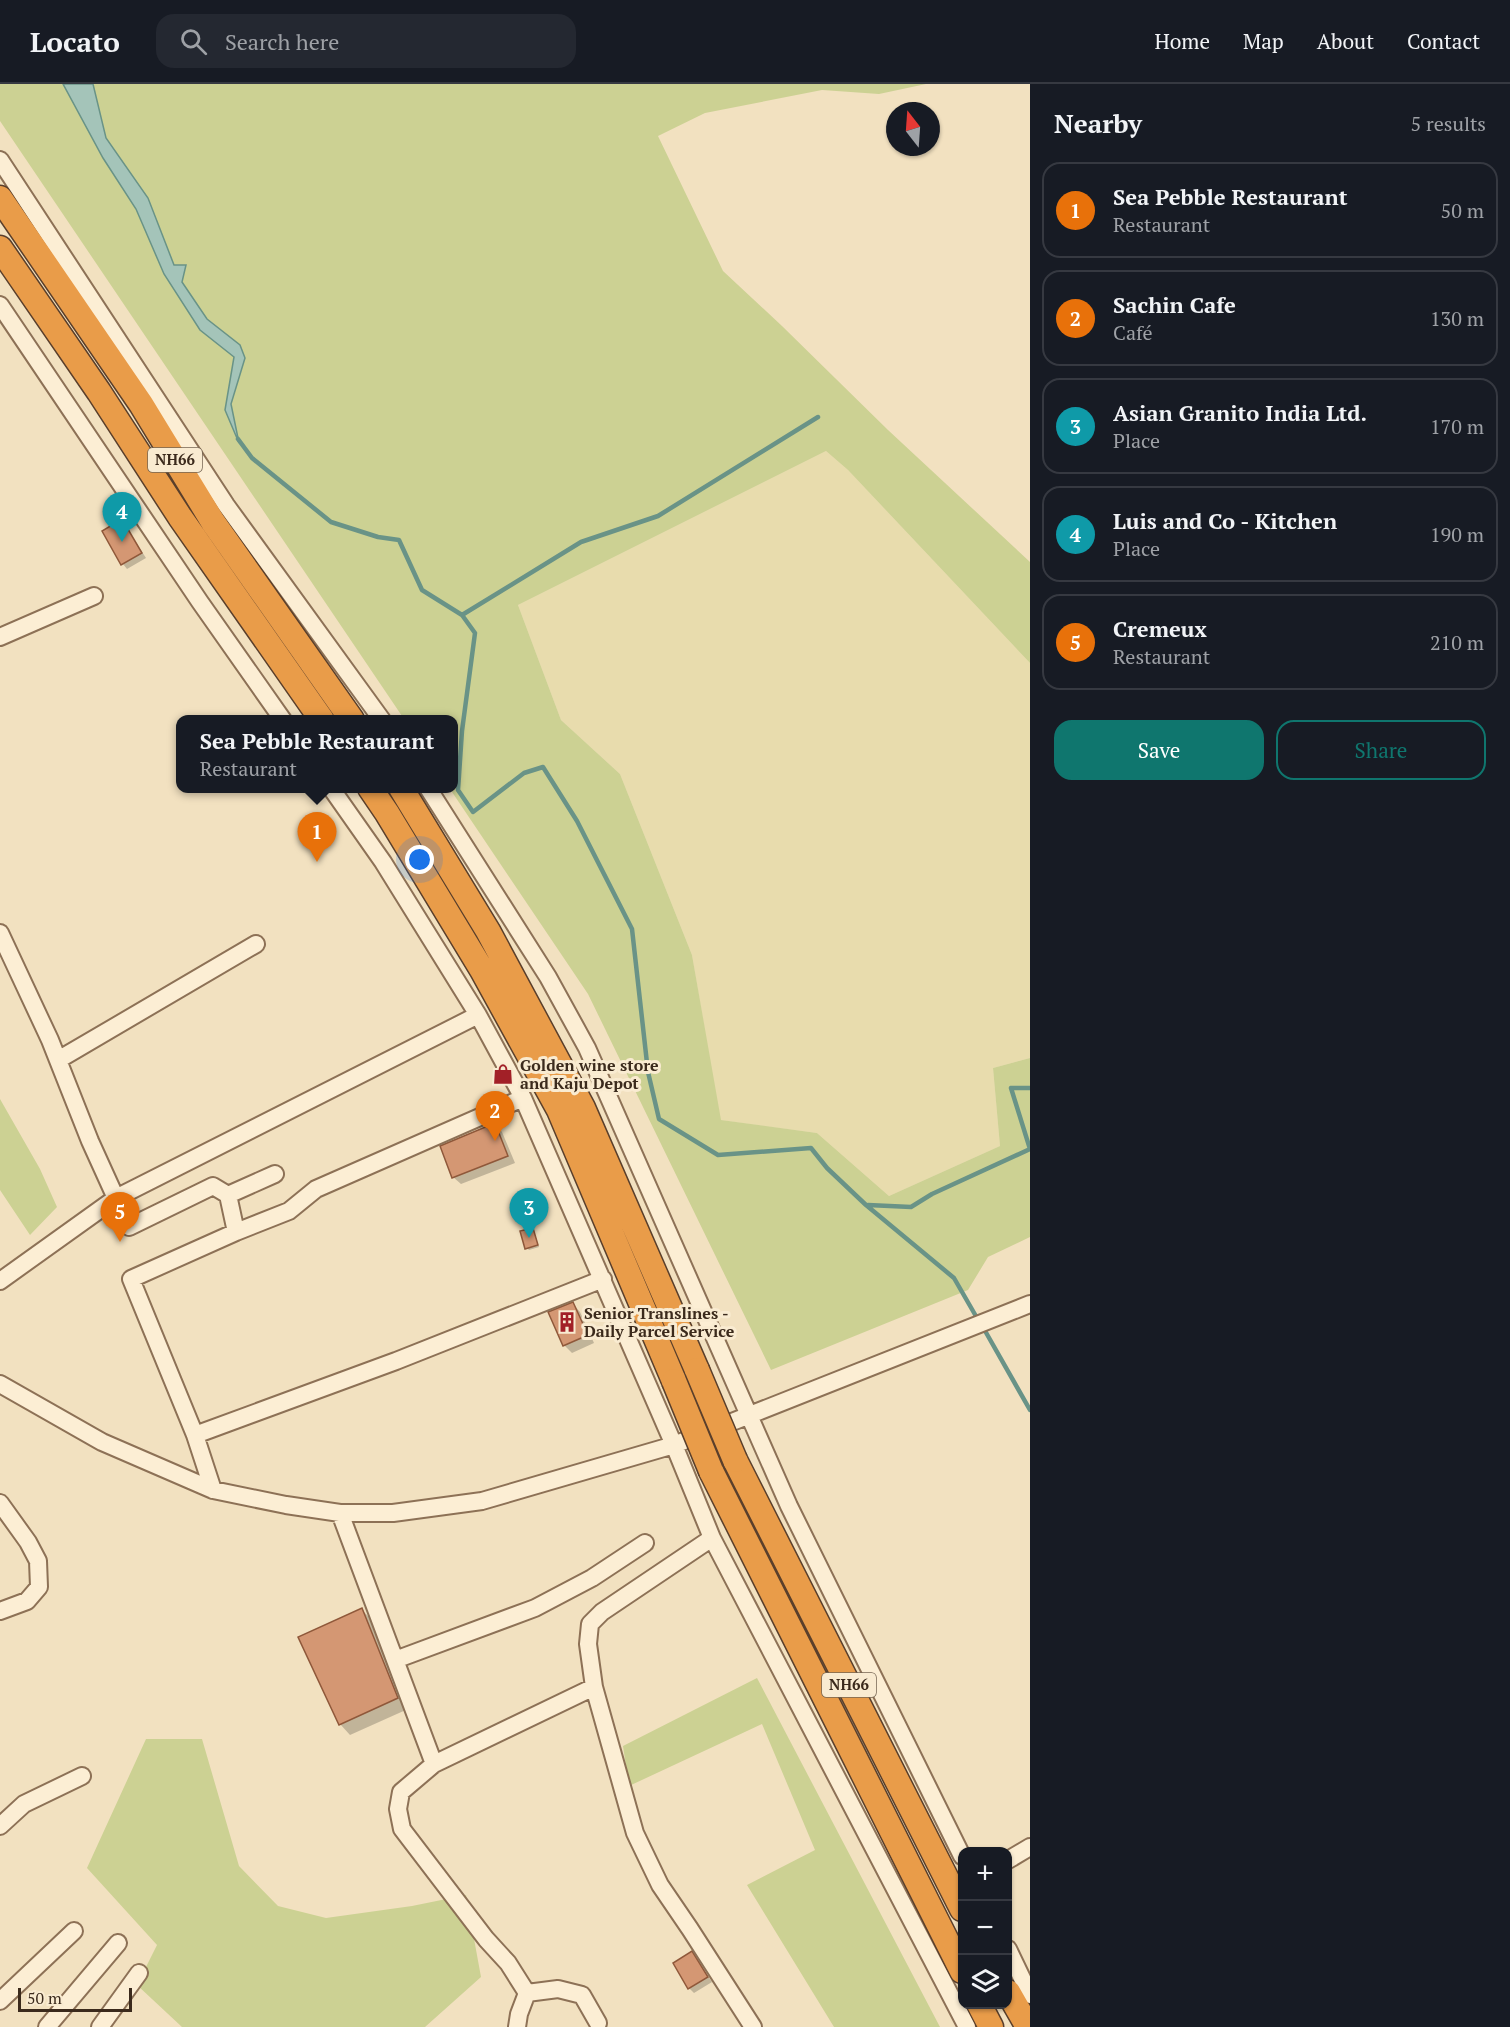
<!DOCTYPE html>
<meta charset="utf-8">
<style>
body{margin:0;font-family:"PT Serif",serif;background:#242831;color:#f1f3f6}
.controls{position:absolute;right:18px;bottom:18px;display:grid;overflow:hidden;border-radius:12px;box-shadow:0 2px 4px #0004}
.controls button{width:54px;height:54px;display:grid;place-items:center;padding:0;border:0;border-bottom:2px solid #363941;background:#171b24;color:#f1f3f6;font:30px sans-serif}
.compass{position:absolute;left:886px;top:18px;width:54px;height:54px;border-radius:50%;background:#171b24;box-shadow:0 2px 4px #0004;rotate:343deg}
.scale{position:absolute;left:18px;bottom:15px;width:114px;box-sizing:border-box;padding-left:6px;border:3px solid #3b2a1c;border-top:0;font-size:16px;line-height:21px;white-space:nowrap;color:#3b2a1c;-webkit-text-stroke:4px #f9ebd1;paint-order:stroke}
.you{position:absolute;left:420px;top:776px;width:21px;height:21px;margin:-15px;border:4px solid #fff;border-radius:50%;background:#1a73e8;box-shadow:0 0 0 9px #1a73e833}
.badge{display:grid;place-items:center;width:39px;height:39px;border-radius:50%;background:#0f766e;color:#fff;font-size:20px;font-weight:700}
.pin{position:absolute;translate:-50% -50px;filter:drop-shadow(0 2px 3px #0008)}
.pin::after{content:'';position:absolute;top:32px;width:21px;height:18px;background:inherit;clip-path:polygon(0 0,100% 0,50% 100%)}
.popup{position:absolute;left:176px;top:631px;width:282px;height:78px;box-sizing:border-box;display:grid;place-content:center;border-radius:12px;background:#171b24;filter:drop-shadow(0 2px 4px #0005);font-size:20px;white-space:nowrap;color:#9ea1a6}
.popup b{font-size:22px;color:#f1f3f6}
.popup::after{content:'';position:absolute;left:50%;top:100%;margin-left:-12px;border:12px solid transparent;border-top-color:#171b24}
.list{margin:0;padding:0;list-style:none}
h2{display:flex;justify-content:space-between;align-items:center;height:78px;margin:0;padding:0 24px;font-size:26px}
h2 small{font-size:20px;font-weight:400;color:#9ea1a6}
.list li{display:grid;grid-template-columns:39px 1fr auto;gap:18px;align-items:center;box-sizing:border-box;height:96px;margin:0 12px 12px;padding:0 12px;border:2px solid #363941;border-radius:18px}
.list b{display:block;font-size:22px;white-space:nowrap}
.list p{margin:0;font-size:20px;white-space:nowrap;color:#9ea1a6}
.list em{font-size:20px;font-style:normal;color:#9ea1a6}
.actions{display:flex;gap:12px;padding:18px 24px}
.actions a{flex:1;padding:14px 0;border:2px solid #0f766e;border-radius:18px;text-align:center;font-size:21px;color:#0f766e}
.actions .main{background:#0f766e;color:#fff}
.icon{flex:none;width:33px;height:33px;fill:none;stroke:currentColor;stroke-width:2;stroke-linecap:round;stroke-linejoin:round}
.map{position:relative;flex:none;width:1030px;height:1943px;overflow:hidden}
header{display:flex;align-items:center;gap:36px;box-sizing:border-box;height:84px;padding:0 30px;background:#171b24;border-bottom:2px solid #363941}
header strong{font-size:28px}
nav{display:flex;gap:33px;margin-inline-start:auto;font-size:21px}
.search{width:420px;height:54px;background:#242831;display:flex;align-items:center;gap:15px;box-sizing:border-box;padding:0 21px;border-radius:18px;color:#9ea1a6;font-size:22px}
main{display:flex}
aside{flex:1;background:#171b24}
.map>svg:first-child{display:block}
.farmland{fill:#e8dcad}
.green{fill:#ccd193}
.water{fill:#a4c4b9;stroke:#699387;stroke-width:1.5}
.shadow{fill:#0003}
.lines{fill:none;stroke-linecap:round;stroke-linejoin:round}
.stream{stroke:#699387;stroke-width:4.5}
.building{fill:#d49773;stroke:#8f583a;stroke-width:1.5}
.minor-casing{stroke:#8d7156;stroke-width:20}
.highway-casing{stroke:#5a3f2b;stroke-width:27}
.minor{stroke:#fceed4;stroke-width:16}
.highway{stroke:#e99c49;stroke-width:24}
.highway-bridge-casing{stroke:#5a3f2b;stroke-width:27;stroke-linecap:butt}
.highway-bridge{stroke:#e99c49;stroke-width:24}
.labels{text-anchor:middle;stroke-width:6;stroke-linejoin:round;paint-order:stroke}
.shield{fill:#f9ebd1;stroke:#746452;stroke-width:1.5}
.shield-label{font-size:15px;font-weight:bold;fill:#3b2a1c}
.poi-label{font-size:16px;font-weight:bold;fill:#3b2a1c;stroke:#f9ebd1;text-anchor:start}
</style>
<header>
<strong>Locato</strong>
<div class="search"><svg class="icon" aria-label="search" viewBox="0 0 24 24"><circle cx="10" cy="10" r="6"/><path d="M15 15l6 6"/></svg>Search here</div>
<nav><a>Home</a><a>Map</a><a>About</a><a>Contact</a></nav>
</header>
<main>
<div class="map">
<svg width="1030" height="1943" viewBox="0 0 1030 1943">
<rect width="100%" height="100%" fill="#f2e1c0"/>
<path class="farmland" d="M 826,367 L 848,386 L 1030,579 L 1030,974 L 993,984 L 1000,1062 L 889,1112 L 817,1049 L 720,1036 L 692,871 L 620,690 L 561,636 L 518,521 Z"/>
<path class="green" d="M 0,0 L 926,0 L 879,10 L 822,6 L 705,29 L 658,52 L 723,187 L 782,242 L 888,346 L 1030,478 L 1030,579 L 848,386 L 826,367 L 518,521 L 561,636 L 620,690 L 692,871 L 721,1036 L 817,1049 L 889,1112 L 1000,1062 L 993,984 L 1030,974 L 1030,1153 L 988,1173 L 968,1206 L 771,1286 L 588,910 L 450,705 L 454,704 L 454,636 L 404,635 L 0,37 Z
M 0,1015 L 40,1085 L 57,1123 L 30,1151 L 0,1106 Z
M 757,1594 L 940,1943 L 834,1943 L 747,1801 L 815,1766 L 762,1640 L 629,1702 L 623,1662 Z
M 146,1655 L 202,1655 L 239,1782 L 278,1822 L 326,1834 L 412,1822 L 466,1811 L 481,1893 L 425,1943 L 182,1943 L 137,1901 L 157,1861 L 87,1784 Z"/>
<path class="water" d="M 63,0 L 93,0 L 106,54 L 148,114 L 174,181 L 186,181 L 182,198 L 207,235 L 240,261 L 245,274 L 231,320 L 239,359 L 225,326 L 234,273 L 200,246 L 164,190 L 136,125 L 103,74 Z"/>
<path class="shadow" d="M 122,437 L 146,474 L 127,485 L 123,480 Z
M 495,1040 L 502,1048 L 515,1079 L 461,1100 L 453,1093 Z
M 533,1145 L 539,1163 L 529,1166 L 527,1164 Z
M 573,1220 L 580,1228 L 594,1259 L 572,1269 L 564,1261 Z
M 362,1526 L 372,1536 L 408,1625 L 350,1651 L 340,1640 Z
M 692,1869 L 712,1898 L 694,1909 L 689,1904 Z"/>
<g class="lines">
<path class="stream" d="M 238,355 L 252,374 L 331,438 L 378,453 L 399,456 L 422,506 L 462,531 L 475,549 L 462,647 L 458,706 L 473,728 L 524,689 L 543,683 L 577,737 L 632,845 L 648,988 L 659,1035 L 718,1071 L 811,1064 L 827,1084 L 866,1121 L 954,1194 L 977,1234
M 462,531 L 581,458 L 658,432 L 818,333
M 868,1121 L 911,1123 L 932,1110 L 1030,1065 L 1011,1004 L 1030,1004
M 984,1245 L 1030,1326"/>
</g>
<path class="building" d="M 122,435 L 142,469 L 121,481 L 102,447 Z
M 495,1039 L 508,1072 L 452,1094 L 440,1062 Z
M 533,1144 L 538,1161 L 525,1165 L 520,1147 Z
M 573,1218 L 588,1251 L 563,1262 L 548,1228 Z
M 362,1524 L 398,1614 L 339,1641 L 298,1553 Z
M 692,1867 L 708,1893 L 688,1905 L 673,1879 Z"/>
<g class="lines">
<g class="minor-casing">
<path id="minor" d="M 0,76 L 226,421 L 382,636
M 0,221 L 200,518 L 283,636
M 0,553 L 94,512
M 331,704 L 383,778 L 478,931 L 523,1014 L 674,1361 L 712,1454 L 967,1943
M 428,704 L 548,893 L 587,964 L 789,1422 L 962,1772
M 0,849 L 50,956 L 90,1057 L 129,1143 L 213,1102 L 228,1111
M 58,976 L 256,860
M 236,1148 L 228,1111 L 275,1090
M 0,1197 L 116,1114 L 478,931
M 0,1300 L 102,1358 L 213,1406 L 286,1421 L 340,1429 L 393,1429 L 482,1417 L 674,1361 L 1030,1220
M 195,1351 L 131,1195 L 236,1148 L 289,1127 L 316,1105 L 523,1014
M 213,1406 L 195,1351 L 396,1277 L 603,1195
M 0,1419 L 28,1458 L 38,1477 L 39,1503 L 27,1517 L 0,1527
M 340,1429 L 434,1680
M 712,1454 L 602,1528 L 590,1540 L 588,1560 L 594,1603 L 635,1749 L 660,1801 L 690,1845 L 753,1943
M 395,1576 L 535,1524 L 592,1494 L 645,1459
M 0,1742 L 24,1720 L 82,1692
M 1008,1776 L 1030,1763
M 1008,1865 L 1030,1911
M 527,1909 L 558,1905 L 582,1911 L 598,1939
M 0,1917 L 74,1847
M 47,1943 L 118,1859
M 100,1943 L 139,1889
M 517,1943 L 519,1930 L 527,1909 L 508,1879 L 486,1855 L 402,1745 L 398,1725 L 401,1708 L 434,1680 L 594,1603"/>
</g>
<g class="highway-casing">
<path id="highway" d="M 0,114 L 141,320 L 213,438 L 352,636
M 0,164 L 99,308 L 180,433 L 322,636
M 370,704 L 387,729 L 482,886 L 559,1026 L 674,1297
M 401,704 L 488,847 L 583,1024 L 697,1286
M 735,1376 L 962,1825
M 711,1387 L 962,1887
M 1008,1908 L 1028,1943
M 979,1920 L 991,1943"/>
</g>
<use href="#minor" class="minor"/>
<use href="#highway" class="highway"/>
<g class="highway-bridge-casing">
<path id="highway-bridge" d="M 697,1286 L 735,1376
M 674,1297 L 711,1387"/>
</g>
<use href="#highway-bridge" class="highway-bridge"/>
</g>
<defs>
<g id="shop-bare" transform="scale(1.62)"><path d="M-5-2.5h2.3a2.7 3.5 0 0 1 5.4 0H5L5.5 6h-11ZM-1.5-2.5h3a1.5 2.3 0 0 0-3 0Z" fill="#a22027" stroke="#f9ebd1" stroke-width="2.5" paint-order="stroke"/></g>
<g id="building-bare" transform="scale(1.62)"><path d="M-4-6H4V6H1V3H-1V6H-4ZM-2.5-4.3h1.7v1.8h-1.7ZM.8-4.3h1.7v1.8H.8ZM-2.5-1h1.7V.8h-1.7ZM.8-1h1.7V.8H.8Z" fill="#a22027" stroke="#f9ebd1" stroke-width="2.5" paint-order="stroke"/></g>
</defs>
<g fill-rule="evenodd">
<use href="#shop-bare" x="503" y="990"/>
<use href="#building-bare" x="567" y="1238"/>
</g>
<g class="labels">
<g class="shield">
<rect x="148" y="364" width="54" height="24" rx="4.5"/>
<rect x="822" y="1589" width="54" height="24" rx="4.5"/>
</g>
<g class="shield-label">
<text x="175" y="381">NH66</text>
<text x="849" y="1606">NH66</text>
</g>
<g class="poi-label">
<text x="520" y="987">Golden wine store<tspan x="520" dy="18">and Kaju Depot</tspan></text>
<text x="584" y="1235">Senior Translines -<tspan x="584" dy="18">Daily Parcel Service</tspan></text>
</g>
</g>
</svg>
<div class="controls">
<button>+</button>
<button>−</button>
<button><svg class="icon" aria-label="layers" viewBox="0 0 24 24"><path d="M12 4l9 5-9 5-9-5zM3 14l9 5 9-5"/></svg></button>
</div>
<svg class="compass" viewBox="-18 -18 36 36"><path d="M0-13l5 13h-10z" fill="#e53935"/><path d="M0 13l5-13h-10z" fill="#9ea1a6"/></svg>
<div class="scale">50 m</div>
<div class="you"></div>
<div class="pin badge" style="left:317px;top:778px;background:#e8710a">1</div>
<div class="popup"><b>Sea Pebble Restaurant</b>Restaurant</div>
<div class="pin badge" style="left:495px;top:1057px;background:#e8710a">2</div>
<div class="pin badge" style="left:529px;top:1154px;background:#0f9aa8">3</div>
<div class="pin badge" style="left:122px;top:458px;background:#0f9aa8">4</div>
<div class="pin badge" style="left:120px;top:1158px;background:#e8710a">5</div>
</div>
<aside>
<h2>Nearby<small>5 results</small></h2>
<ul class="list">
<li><span class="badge" style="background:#e8710a">1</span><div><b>Sea Pebble Restaurant</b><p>Restaurant</p></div><em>50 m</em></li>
<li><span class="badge" style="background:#e8710a">2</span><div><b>Sachin Cafe</b><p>Café</p></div><em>130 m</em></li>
<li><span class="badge" style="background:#0f9aa8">3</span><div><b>Asian Granito India Ltd.</b><p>Place</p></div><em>170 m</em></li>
<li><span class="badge" style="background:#0f9aa8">4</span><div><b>Luis and Co - Kitchen</b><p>Place</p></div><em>190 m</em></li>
<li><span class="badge" style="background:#e8710a">5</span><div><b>Cremeux</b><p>Restaurant</p></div><em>210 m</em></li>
</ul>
<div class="actions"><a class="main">Save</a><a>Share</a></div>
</aside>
</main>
